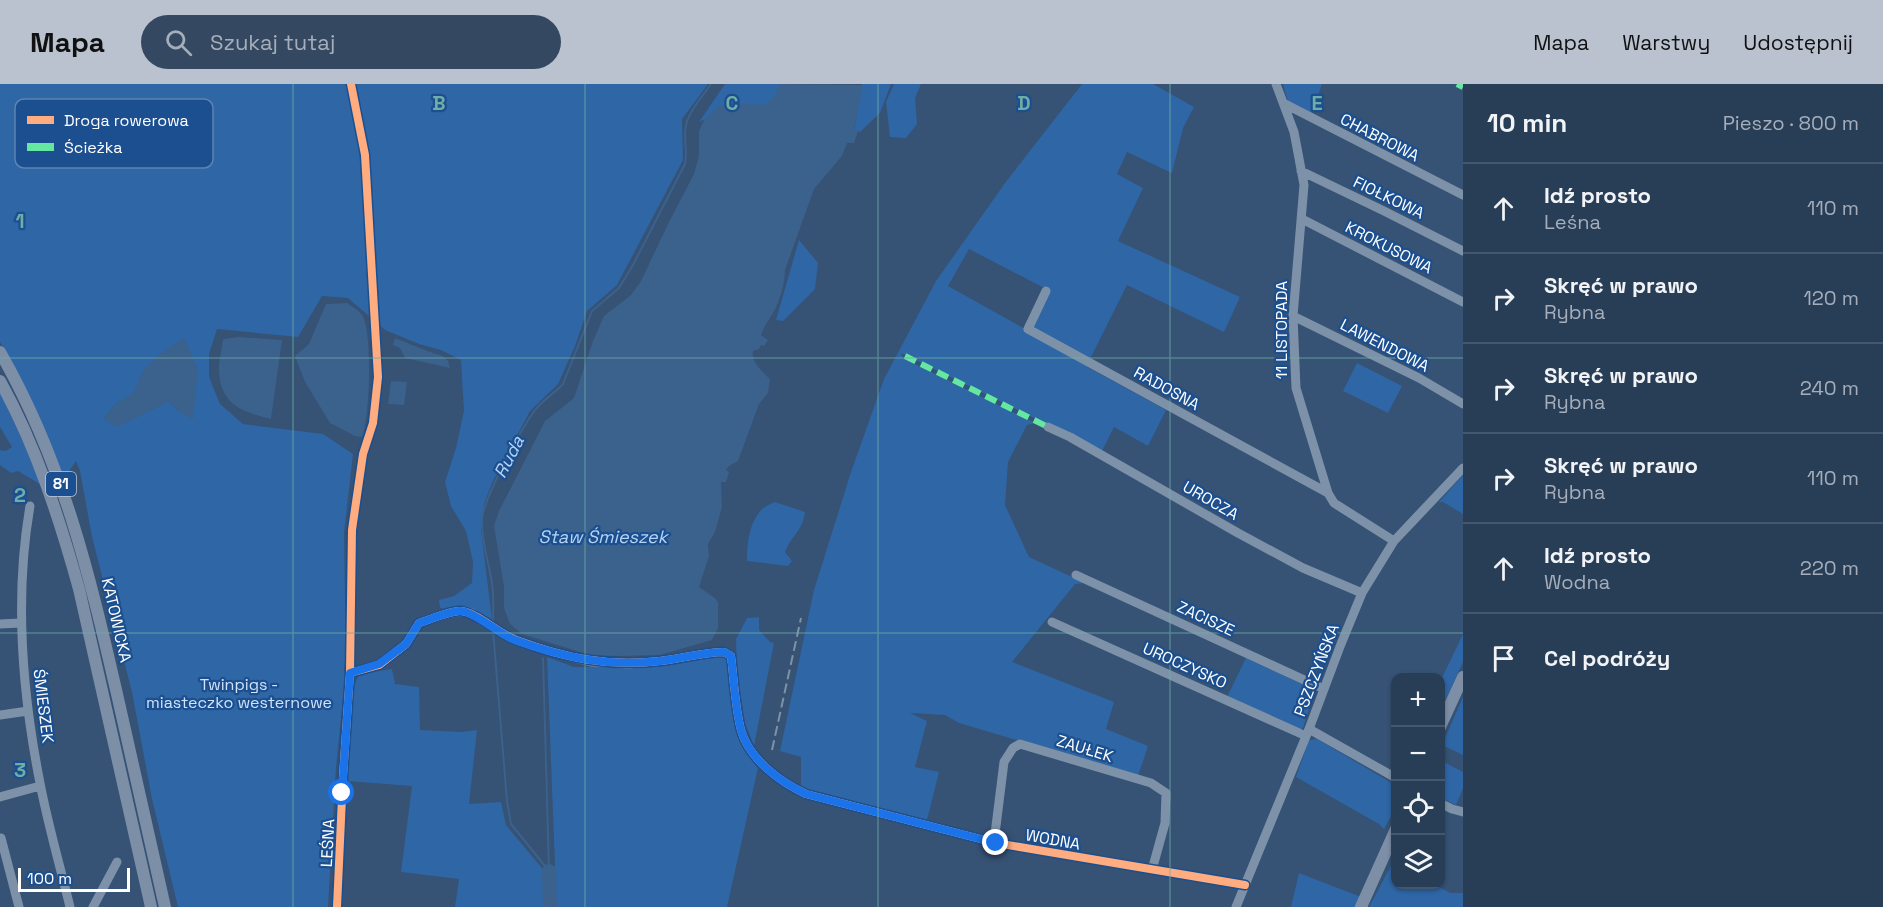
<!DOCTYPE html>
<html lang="pl">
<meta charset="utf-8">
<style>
body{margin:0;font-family:"Space Grotesk",sans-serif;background:#344961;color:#f1f3f6}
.controls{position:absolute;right:18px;bottom:18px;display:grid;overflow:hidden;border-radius:12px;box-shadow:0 2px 4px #0004}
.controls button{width:54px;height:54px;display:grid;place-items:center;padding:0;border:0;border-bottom:2px solid #44576d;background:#283e57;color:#f1f3f6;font:30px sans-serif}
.scale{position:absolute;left:18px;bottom:15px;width:112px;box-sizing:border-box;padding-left:6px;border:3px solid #fff;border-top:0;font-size:16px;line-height:21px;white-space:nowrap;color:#fff;-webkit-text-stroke:4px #1b4f8f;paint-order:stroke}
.stop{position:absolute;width:18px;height:18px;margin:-14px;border:4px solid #1a73e8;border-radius:50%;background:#fff}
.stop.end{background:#1a73e8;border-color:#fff;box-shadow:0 2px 6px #0008}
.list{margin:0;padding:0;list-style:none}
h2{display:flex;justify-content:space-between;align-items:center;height:78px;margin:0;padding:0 24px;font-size:26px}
h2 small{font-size:20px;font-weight:400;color:#a5aeba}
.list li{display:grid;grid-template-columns:39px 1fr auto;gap:18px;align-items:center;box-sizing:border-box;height:90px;padding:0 24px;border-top:2px solid #44576d}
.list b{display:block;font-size:22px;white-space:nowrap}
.list p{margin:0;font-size:20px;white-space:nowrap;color:#a5aeba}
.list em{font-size:20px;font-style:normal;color:#a5aeba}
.icon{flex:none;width:33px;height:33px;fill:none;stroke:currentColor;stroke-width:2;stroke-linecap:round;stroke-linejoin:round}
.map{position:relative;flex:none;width:1463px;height:823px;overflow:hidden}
header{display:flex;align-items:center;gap:36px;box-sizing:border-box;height:84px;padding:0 30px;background:#b9c2ce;color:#111}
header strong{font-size:28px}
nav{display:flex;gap:33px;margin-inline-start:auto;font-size:21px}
.search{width:420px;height:54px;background:#344961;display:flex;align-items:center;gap:15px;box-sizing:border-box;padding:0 21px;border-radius:33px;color:#a5aeba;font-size:22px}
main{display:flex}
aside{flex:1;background:#283e57}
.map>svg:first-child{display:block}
.green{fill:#2f66a5;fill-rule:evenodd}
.water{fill:#3b618d}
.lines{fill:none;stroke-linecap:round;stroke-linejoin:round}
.stream{stroke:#3b618d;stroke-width:2}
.river{stroke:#3b618d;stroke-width:14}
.minor{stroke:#7d92a8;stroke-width:9}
.major{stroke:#7d8ea7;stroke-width:12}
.rail{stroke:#7e92a7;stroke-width:2;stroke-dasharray:10 4.5;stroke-linecap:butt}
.quiet{stroke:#66e7a1;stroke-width:6;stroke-dasharray:12 6;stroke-linecap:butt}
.cycleway-casing{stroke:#1b4f8f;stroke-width:11}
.cycleway{stroke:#ffac80;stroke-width:8}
.route{stroke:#1a73e8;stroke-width:8}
.grid{fill:none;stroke:#6fada8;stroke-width:1.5;stroke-opacity:0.55}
.labels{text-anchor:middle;stroke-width:4.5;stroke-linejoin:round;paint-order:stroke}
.shield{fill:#1b4f8f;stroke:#bbcadd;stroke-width:1.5}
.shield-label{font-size:15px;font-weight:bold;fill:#fff}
.street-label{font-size:16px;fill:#fff;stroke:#1b4f8f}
.park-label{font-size:16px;fill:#cfe3fa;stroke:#1b4f8f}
.water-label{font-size:18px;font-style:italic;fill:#b5d3f5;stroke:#1b4f8f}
.key{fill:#1b4f8f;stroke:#5f84b1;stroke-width:1.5}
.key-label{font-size:16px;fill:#fff}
.grid-label{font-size:20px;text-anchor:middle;font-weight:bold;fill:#6fada8;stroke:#1b4f8f;stroke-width:4.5;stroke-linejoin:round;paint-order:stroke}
</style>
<header>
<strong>Mapa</strong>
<div class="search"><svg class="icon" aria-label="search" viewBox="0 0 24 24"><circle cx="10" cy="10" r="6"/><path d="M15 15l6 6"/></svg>Szukaj tutaj</div>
<nav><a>Mapa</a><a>Warstwy</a><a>Udostępnij</a></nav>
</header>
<main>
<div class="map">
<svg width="1463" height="823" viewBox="0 0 1463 823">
<rect width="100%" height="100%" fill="#365274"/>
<path class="green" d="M 0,0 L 708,0 L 682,35 L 683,76 L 617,201 L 587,227 L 575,262 L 558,300 L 530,327 L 492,399 L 484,420 L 481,446 L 492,535 L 440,524 L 439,516 L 454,512 L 472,499 L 473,478 L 466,447 L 451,422 L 445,398 L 456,364 L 464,327 L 461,276 L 441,266 L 419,260 L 385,246 L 348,214 L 322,212 L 298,253 L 217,245 L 209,270 L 209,293 L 220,320 L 243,340 L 323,350 L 353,370 L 344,449 L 346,582 L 344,582 L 345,596 L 336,683 L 328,823 L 178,823 L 152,715 L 132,608 L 92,453 L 80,387 L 76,377 L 63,396 L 26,306 L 0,258 ZM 198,285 L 179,328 L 169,317 L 149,327 L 103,335 L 116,320 L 134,309 Z
M 725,0 L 783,0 L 768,26 L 728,25 L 699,38 Z
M 862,0 L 891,0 L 880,29 L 860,48 L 854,46 Z
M 894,0 L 921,0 L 915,14 L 917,40 L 906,54 L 890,53 L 886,18 Z
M 1082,0 L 1153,0 L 1194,23 L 1183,44 L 1172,89 L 1127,68 L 1117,90 L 1143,104 L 1118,157 L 1240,213 L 1224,248 L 1127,201 L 1090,275 L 1032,243 L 1050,207 L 969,165 L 948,202 L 1088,280 L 1087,283 L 1166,326 L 1148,362 L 1114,343 L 1102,367 L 901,269 L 903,274 L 1035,339 L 1027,341 L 1008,378 L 1005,421 L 1029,473 L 1085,499 L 1075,500 L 1012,578 L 1114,618 L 1106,645 L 1148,662 L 1138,692 L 959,639 L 945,631 L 910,629 L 927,637 L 915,683 L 939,688 L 927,736 L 801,704 L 801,673 L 780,667 L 814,506 L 851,388 L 884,295 L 936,197 L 1005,99 Z
M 1283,0 L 1322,0 L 1312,29 L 1288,18 Z
M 799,156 L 818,179 L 815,205 L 783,237 L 776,236 Z
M 1357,279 L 1402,302 L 1388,329 L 1343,307 Z
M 0,307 L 43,402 L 18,387 L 11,389 L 0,381 L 0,366 L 6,367 L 12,363 L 0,343 Z
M 1463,391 L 1463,430 L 1443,418 L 1439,418 Z
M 775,418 L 805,428 C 803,446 792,451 785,468 L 792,477 L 788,482 L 747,477 C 747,460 749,439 762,425 C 765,422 771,420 775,418 Z
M 759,533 L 759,546 L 770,558 L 774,559 L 754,662 L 745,639 L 737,589 L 736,555 L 747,534 Z
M 1463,550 L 1463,578 L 1441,626 L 1441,596 Z
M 718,571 L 726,574 L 738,651 L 747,670 L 758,684 L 727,823 L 455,823 L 459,795 L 401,788 L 412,702 L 347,697 C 348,671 346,609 360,590 L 392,585 L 395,600 L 419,603 L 420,646 L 462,648 L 477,646 L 469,720 L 501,718 L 506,741 L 546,789 L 555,782 L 547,573 L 574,583 L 624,583 Z
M 1246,574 L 1315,606 L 1303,644 L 1299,647 L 1227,613 Z
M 1463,613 L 1463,671 L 1442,661 Z
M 1317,655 L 1395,701 L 1395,725 L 1384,745 L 1379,740 L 1296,693 L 1309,656 Z
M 1440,676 L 1463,688 L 1463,704 L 1456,721 L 1441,714 Z
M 1394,776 L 1395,777 L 1396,800 L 1436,801 L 1450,809 L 1463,809 L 1463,823 L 1369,823 Z
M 1299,789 L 1361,813 L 1356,823 L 1291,823 Z"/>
<path class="water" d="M 779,0 L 863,1 L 854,45 L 858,47 L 854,59 L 847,59 L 842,72 L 814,105 L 785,186 C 785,199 780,217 773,229 C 769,236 764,242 761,251 L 768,256 L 764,262 L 761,261 L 759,265 L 753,267 C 751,279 762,287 770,295 L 768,309 L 759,320 L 738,377 L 729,382 L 726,386 L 729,388 L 726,398 L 721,398 L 722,423 L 715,448 L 708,460 L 709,472 L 699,503 L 715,514 L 718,518 L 718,544 L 712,556 L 660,571 L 618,572 L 590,571 L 522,550 L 510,540 L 504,524 L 504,503 L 494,442 L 499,427 L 545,337 L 574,314 L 593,257 L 604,232 L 631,211 L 641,197 L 668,140 L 694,90 L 699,72 L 699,47 L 704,36 L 719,22 L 729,19 L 765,21 L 776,10 Z
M 347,219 C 351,222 359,226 362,231 C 373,246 370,334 362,353 L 355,352 L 330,339 L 305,298 L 295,272 L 309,260 L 326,220 Z
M 239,253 L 282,256 L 271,335 C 244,328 221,322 219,288 C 218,278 222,266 223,255 Z
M 184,254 L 198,285 L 193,335 L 179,328 L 169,317 L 118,343 L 103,335 L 116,320 L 133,309 L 144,285 L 160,270 Z
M 395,254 L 427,267 L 443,272 L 448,277 L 450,284 L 405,274 L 400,264 L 393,261 Z
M 391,297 L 407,298 L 404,321 L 388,320 Z"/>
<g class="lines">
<path class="stream" d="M 493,541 C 493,527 494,513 492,499 C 489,479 481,457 482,436 C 483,415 522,343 536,325 C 543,316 555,309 563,300 L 592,227 L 619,204 L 633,181 L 685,80 C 688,67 683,54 686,41 C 689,27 703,12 711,0
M 493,546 L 507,717 L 511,740 L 549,787
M 543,574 L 549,787"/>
<path class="river" d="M 549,787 L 550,823"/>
<path class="minor" d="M 1276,0 L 1294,48 L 1304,101 L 1293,232 L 1296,304 L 1328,409 L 1334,419 L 1394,457
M 1285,20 L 1463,111
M 1301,87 L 1384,127 L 1463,167
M 1302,135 L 1463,218
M 1046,207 L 1028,245 L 1328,409
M 1293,232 L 1419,294 L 1463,320
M 1048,343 L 1070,353 L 1238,449 L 1303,484 L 1362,509
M 30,422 C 14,514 22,608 40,699 C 48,741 60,782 70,823
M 1076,491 L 1324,605
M 1052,538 L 1306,652
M 0,540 L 20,539
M 0,631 L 28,627
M 1309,645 L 1396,694
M 0,713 L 40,702
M 1440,719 L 1452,725 L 1463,728
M 1,754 L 19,823
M 994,758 L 1004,678 L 1013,664 L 1020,660 L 1151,699 L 1166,709 L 1165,739 L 1152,786
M 93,823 L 117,778
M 337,823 L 343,692 L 350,589 L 379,581 L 406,560 L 419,539 L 451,529 L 466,527 L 472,529 L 484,538 L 513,555 L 566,572 L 592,578 L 629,580 L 662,577 L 716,568 L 724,568 L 731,572 C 734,596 735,623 741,646 C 749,675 780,698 806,710 L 996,759 L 1245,801
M 1236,823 L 1309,645 L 1341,560 L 1362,509 L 1394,457 L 1463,384"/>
<path class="major" d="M 0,268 C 63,378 89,489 117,610 C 133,681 149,752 165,823
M 0,297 C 36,362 59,433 79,505 L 151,823
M 1440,643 L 1463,593
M 1361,823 L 1396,745"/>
<path class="rail" d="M 772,666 L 801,534"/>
<path class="quiet" d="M 1457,0 L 1463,3
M 905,272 L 1048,343"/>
<g class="cycleway-casing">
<path id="cycleway" d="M 350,589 L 379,581 L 406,560 L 419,539 C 432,535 446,528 459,527 C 474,526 499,550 516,556 C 565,574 607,583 660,577 C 681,575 703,568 724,568 L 731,572 C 734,596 735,623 741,646 C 749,675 780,698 806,710 L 996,759 L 1245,801
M 337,823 L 343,692 L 350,589 L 352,446 L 363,370 L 373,339 L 378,293 L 365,71 L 351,0"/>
</g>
<use href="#cycleway" class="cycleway"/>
</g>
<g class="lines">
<path class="route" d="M 342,709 L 350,589 L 379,580 L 406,560 L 419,539 C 432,535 446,528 459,527 C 473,526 499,550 515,556 C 565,574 607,583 660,577 C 681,575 703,568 724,568 L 731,572 C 734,596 735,623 741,646 C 749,675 780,698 806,710 L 996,759"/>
</g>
<path class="grid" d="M 293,0 L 293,823M 585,0 L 585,823M 878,0 L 878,823M 1170,0 L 1170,823M 0,274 L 1463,274M 0,549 L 1463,549"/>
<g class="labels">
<rect class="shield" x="46" y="388" width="30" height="24" rx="4.5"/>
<g class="shield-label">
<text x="61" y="405">81</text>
</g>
<g class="street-label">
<text transform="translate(1380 53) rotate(27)" y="6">CHABROWA</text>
<text transform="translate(1389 113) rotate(26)" y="6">FIOŁKOWA</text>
<text transform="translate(1389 163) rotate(27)" y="6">KROKUSOWA</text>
<text transform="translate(1281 246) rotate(-90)" y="6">11 LISTOPADA</text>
<text transform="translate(1385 261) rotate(27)" y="6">LAWENDOWA</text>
<text transform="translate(1167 304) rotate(29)" y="6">RADOSNA</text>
<text transform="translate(1211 416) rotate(30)" y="6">UROCZA</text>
<text transform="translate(1206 534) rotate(25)" y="6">ZACISZE</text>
<text transform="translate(117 536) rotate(77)" y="6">KATOWICKA</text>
<text transform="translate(1185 581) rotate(24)" y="6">UROCZYSKO</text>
<text transform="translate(1316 586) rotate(-69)" y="6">PSZCZYŃSKA</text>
<text transform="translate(44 622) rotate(83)" y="6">ŚMIESZEK</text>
<text transform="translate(1085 664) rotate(17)" y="6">ZAUŁEK</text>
<text transform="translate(1053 755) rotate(10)" y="6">WODNA</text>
<text transform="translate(327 759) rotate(-87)" y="6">LEŚNA</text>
</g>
<g class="park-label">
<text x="239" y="606">Twinpigs -<tspan x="239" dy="18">miasteczko westernowe</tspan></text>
</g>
<g class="water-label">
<text transform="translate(509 373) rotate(-63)" y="6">Ruda</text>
<text x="603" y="459">Staw Śmieszek</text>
</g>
</g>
<rect x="15" y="15" width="198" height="69" rx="9" class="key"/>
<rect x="27" y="32" width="27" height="8" fill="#ffac80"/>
<rect x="27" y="59" width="27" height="8" fill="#66e7a1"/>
<g class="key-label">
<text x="64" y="42">Droga rowerowa</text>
<text x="64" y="69">Ścieżka</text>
</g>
<g class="grid-label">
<text x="439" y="26">B</text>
<text x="732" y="26">C</text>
<text x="1024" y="26">D</text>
<text x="1317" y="26">E</text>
<text x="20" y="144">1</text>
<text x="20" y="418">2</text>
<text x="20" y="693">3</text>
</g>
</svg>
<div class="controls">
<button>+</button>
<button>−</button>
<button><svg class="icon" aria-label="locate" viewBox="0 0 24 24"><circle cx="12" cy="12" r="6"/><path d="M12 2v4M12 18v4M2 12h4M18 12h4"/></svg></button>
<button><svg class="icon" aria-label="layers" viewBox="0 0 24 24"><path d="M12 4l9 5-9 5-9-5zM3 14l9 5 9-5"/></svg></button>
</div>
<div class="scale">100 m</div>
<div class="stop" style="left:342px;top:709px"></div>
<div class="stop end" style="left:996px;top:759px"></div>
</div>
<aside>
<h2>10 min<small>Pieszo · 800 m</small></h2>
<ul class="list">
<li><svg class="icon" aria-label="ahead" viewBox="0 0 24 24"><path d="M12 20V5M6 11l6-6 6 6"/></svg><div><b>Idź prosto</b><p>Leśna</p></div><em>110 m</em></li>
<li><svg class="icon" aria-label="right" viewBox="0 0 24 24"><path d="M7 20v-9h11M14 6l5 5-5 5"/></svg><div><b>Skręć w prawo</b><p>Rybna</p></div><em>120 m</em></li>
<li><svg class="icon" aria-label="right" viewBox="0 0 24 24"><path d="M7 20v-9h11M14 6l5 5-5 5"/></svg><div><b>Skręć w prawo</b><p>Rybna</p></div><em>240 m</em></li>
<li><svg class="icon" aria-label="right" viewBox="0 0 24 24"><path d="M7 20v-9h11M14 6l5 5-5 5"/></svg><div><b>Skręć w prawo</b><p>Rybna</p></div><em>110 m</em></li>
<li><svg class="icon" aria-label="ahead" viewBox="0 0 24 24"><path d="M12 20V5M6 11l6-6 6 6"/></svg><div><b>Idź prosto</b><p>Wodna</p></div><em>220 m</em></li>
<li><svg class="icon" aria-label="arrive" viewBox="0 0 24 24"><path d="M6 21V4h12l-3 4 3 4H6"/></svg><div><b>Cel podróży</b></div></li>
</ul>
</aside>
</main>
